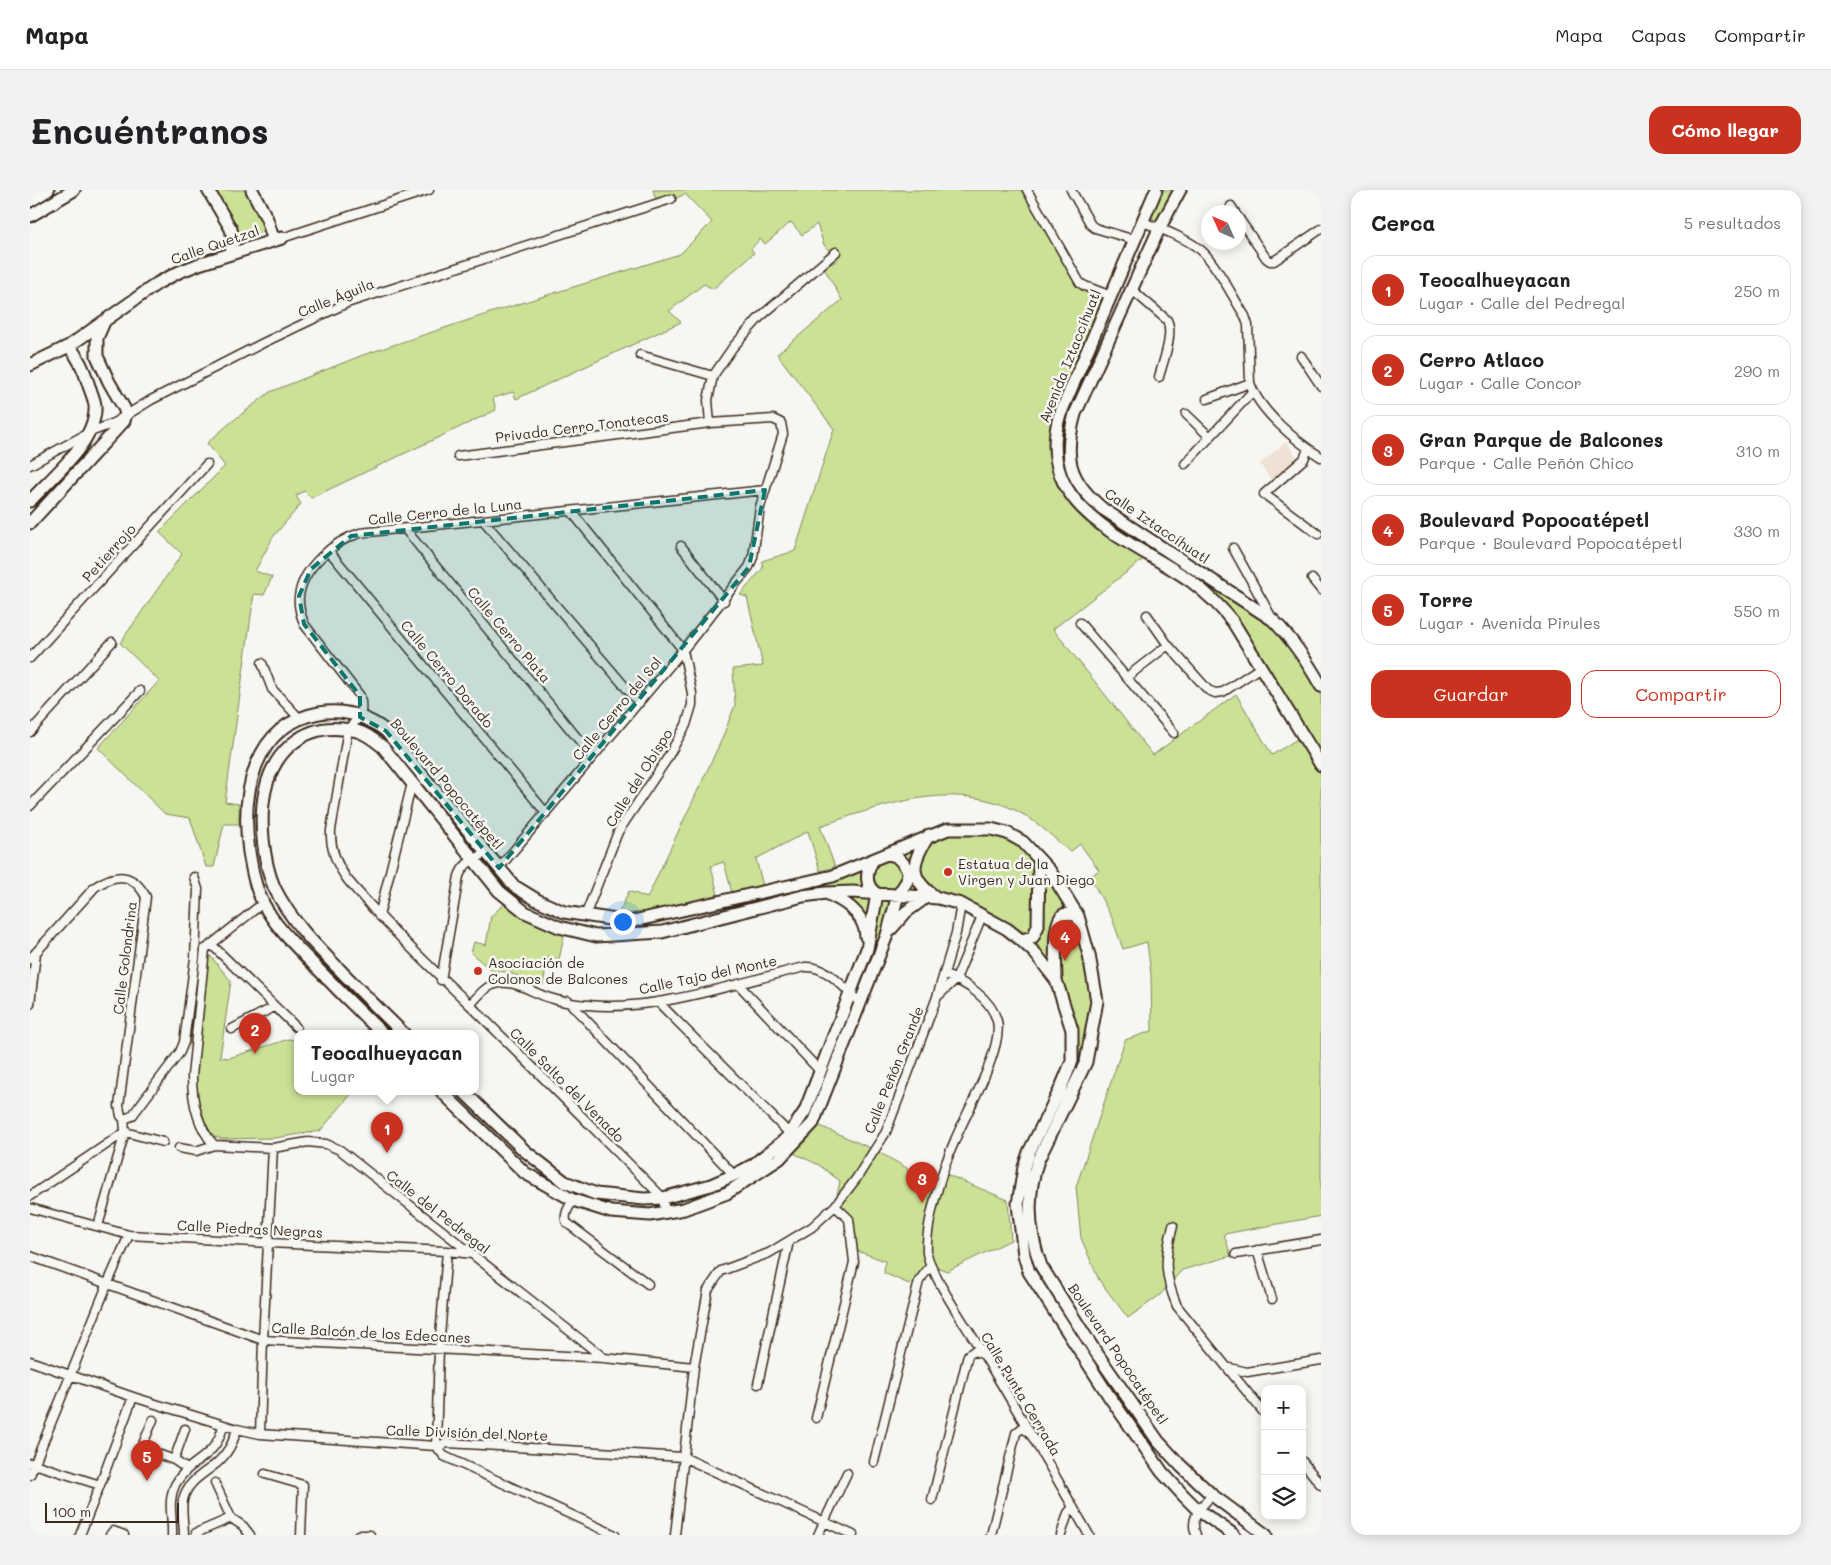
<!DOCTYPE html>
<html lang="es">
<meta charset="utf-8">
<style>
body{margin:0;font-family:Mali,sans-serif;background:#f2f2f2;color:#202124}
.controls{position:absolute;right:15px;bottom:15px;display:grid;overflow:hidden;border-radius:10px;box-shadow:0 2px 12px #0003}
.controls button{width:45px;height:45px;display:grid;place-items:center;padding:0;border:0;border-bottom:1px solid #e0e0e0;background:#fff;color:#202124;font:25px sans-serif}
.compass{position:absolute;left:1171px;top:15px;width:45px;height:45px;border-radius:50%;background:#fff;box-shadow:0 2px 12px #0003;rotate:315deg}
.scale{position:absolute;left:15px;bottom:12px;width:134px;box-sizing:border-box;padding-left:5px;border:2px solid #3b2a1e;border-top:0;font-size:14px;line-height:18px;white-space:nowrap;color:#3b2a1e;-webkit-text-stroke:4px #f6f6f2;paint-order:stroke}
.you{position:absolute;left:592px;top:731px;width:18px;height:18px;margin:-12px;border:4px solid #fff;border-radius:50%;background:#1a73e8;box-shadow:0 0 0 8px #1a73e833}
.badge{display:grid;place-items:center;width:32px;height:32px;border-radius:50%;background:#c8321e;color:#fff;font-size:16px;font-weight:700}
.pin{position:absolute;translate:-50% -41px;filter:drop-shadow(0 1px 2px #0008)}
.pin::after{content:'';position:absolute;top:26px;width:18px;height:15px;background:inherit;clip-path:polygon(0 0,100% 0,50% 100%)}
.popup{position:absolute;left:264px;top:840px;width:185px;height:65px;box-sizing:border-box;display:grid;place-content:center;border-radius:10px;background:#fff;filter:drop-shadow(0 1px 4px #0005);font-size:16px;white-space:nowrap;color:#757577}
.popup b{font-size:19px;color:#202124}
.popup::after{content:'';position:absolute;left:50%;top:100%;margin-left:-10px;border:10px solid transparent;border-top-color:#fff}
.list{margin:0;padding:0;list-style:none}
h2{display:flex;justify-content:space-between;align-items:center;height:65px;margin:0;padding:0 20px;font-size:21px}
h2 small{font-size:16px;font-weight:400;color:#757577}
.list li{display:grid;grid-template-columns:32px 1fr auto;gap:15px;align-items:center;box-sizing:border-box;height:70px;margin:0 10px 10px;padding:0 10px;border:1px solid #e0e0e0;border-radius:15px}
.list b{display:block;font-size:19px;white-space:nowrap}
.list p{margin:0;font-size:16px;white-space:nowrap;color:#757577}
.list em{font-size:16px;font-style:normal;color:#757577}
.actions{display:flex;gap:10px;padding:15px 20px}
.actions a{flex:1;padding:11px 0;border:1px solid #c8321e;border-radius:15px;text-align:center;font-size:18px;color:#c8321e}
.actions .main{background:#c8321e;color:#fff}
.icon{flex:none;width:28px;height:28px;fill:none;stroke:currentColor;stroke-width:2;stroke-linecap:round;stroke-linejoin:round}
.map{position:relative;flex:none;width:1291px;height:1345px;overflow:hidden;border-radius:15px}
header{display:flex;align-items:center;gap:30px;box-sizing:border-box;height:70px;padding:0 25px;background:#fff;border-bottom:1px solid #e0e0e0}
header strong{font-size:24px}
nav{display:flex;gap:28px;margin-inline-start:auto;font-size:18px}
.intro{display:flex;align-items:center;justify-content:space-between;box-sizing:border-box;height:120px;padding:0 30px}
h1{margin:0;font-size:35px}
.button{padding:12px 22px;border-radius:15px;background:#c8321e;color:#fff;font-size:18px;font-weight:700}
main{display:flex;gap:30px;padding:0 30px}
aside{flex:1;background:#fff;border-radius:15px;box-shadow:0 2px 12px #0003}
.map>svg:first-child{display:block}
.built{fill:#f0e1d5}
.green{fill:#cbe196;stroke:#83865a}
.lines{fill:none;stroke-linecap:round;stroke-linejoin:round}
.street-casing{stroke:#3b2a1e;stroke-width:11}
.secondary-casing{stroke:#3b2a1e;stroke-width:15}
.street{stroke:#f6f6f2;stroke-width:8}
.secondary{stroke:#f6f6f2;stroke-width:11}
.marked{fill:#0f766e;fill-opacity:0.2;stroke:#0f766e;stroke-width:4;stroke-dasharray:10 6;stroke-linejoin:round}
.poi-dot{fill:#c8321e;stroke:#f6f6f2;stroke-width:2}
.labels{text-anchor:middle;stroke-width:5;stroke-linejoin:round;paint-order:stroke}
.street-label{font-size:14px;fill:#3b2a1e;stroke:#f6f6f2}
.poi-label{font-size:14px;fill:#3b2a1e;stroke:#f6f6f2;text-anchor:start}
</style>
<header>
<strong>Mapa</strong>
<nav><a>Mapa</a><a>Capas</a><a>Compartir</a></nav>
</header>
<div class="intro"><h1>Encuéntranos</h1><a class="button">Cómo llegar</a></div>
<main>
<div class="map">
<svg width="1291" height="1345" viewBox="0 0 1291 1345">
<rect width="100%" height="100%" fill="#f6f6f2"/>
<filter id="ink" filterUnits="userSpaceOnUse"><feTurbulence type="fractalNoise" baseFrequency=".02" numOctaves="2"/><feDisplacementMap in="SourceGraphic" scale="10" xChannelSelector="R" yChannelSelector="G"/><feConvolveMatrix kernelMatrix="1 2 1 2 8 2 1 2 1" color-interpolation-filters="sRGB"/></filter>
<g filter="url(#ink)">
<path class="built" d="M 1256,252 L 1269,269 L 1242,291 L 1230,274 Z"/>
<path class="green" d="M 184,0 L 220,0 L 235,37 L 233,41 L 205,56 C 208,30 197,21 184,0 Z
M 623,0 L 991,0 L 1051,100 L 1071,110 L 1020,237 L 1024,283 L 1052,327 L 1115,368 L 1023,439 L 1123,565 L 1206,504 L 1242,565 L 1275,544 L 1179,400 L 1181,398 L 1239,436 L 1263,462 L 1291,505 L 1291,1026 L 1194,1044 L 1201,1066 L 1152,1080 L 1130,1105 L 1098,1128 L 1069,1090 L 1051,1048 L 1046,997 L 1095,850 L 1122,841 L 1121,784 L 1117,752 L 1093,759 L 1082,728 L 1060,687 L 1069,680 L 1050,654 L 1040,662 C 1025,649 1008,632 989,622 C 923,588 854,615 790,636 L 805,677 L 790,681 L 778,641 L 726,669 L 733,696 L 702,703 L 694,672 L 681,676 L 688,705 L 627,723 L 589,723 L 599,701 L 617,708 L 692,549 L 705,515 L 703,479 L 733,476 L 717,407 L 710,405 L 733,378 L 732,371 L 765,361 L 804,239 L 747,164 L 812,110 L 794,78 L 808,70 L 794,55 L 787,34 L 772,45 L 761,32 L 735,54 L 730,49 L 721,59 L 724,63 L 683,99 L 674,94 L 639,121 L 651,132 L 486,209 L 483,202 L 463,208 L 466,220 L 281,308 L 274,301 L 266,306 L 271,314 L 243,347 L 225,381 L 242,387 L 234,405 L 224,404 L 195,612 L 209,614 L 209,634 L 194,634 L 184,677 L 176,677 L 160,628 L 135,624 L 68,558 L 129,491 L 90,453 L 152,364 L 129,342 L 195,276 L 177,253 L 199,234 L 240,202 L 333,165 L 466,121 L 650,64 L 682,32 L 655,4 L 628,17 Z
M 1128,0 L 1145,0 L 1130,31 L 1117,27 Z
M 960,639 L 993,653 L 1048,726 L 1067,811 L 1056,872 L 1043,894 L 1042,840 L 1026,790 L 979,736 L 906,708 L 870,727 L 830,811 L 821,801 L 838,759 L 836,737 L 796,702 L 764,702 L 793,689 L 900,646 Z
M 483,706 L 516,728 L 537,734 L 529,769 L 518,767 L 513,795 C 499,791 475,779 462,781 L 441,763 L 444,752 L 456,755 L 461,726 Z
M 178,763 L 201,791 L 190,867 L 199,868 L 259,849 L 265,850 L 268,853 L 268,902 L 323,902 L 290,941 L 245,948 L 192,949 L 180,945 L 169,913 L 163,877 Z
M 783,933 L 845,960 L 877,978 L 880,987 L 904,995 L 913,983 L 978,1010 L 981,1050 L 917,1081 L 901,1075 L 889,1091 L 879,1094 L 854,1083 L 855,1071 L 822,1059 L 819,1030 L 805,1016 L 810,991 L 789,975 L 757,960 Z"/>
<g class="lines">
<g class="street-casing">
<path id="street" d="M 997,0 L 1050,93 L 1055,96 L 1081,106
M 1041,0 L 1061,35 L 1065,38 L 1105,50
M 1201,16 L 1205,22
M 1208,27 L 1236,68 L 1240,71 L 1244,71 L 1291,39
M 1113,32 C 1131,39 1162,50 1175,64 C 1191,82 1202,106 1215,126 L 1218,135 L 1220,193 C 1229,221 1267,252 1291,267
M 252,48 L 399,0
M 1101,99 L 1137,130 C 1144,144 1133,172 1129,187
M 610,165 L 683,186
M 1271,166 L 1291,196
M 1177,209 L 1220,193
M 1156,224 L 1179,246
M 680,233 L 678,210 L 683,186 L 703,157 L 730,127 L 806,62
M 1278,259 L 1274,269 L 1234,304 L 1288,344
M 428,266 L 680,233 L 743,229 L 751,233 L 753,244 L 730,317 L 723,367 L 719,377 L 653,460 L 469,678
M 1155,274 L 1223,201
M 0,275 L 60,242 L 82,234 L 121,210 L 235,152 L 317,113 L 641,9
M 541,321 L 653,460 L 662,503 L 662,515 L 656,535 L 635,572 L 588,642 L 555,726
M 453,330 L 609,513
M 375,339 L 563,567
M 651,356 L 694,411
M 1203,358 L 1242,428
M 299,361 L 516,623
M 1282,389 L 1291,400
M 1117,425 L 1138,455 L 1178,500 L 1185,503 L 1193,502 L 1231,477
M 1050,433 L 1144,543
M 0,468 L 177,274
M 232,473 L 242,499 L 269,528
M 1097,487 L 1138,455
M 0,542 L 82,452
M 0,616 L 110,501
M 349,726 L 382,593
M 181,754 L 266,837
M 178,757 L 233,713
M 175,759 L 162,886 C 162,911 167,936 184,955
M 0,769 L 65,697 C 85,683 103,682 116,707 L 89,916 L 91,926 L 94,929 L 95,942 L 68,1036
M 915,785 C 935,792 961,808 967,831 C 974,858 936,923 925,950 C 913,977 895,1034 897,1063 C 898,1072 904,1080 907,1088 C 921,1115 938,1139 954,1165 C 990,1225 1025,1285 1059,1345
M 411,790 L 429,686 C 434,672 444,670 455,663
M 708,794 L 790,881
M 909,805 L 926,789 L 952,726
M 538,811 L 704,985
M 628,812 L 763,947
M 0,814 L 6,763
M 440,815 C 446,808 453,799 462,795 C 483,787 502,803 520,808 C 532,812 546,814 558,815 C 626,822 709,792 775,777 C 797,775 815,799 830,813
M 202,839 L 244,817
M 94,929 L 102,926 L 150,862 L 154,852 L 165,768 L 168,699 L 164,687
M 149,958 L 166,961 L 184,955 L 243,958 L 278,952 L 296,954 L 310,960 L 574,1168
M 0,1006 L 95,942 L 133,952
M 543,1010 C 539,1017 533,1025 537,1033 L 618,1094
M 0,1018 L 99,1045 L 239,1053 L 417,1061 L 442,1064
M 635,1022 L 633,1008 C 569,944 506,880 442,817 C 407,783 372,751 340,715 C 332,706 324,698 317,689 C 306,674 300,658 301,640 L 318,539 C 330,527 334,524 330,506 L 274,434 C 271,425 268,417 269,407 C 272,378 304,351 330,343 L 735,300
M 1143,1036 C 1134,1069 1134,1085 1147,1116 L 1235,1224
M 1227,1060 L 1242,1109
M 417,1061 L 409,1159 L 406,1256 L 414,1266 L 585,1345
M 1206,1064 L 1291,1050
M 0,1066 L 233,1150 L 574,1168 L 664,1177
M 0,1171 L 103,1207 L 207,1239 L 230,1244 L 406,1256 L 418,1253 L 653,1267 L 823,1345
M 1200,1178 L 1217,1182 L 1291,1170
M 728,1194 L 759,1051
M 786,1228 L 824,1072 L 819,1029 L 805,1016
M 230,1244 L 233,1150 L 243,958
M 112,1258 L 144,1270 L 157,1279
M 108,1266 L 123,1230
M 144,1270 L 155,1239
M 1272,1271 L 1291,1295
M 844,1272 L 889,1091 L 901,1075
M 1,1273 L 70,1295
M 235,1284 L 273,1295 L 271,1345
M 0,1285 L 77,1095 L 99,1045
M 185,1293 L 201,1328 L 213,1336 L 220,1345
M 902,1310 L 938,1165 L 944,1161 L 954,1165
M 166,1343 L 201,1328
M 50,1345 L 70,1295 L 103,1207
M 80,1345 L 83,1341 L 94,1345
M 142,1345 C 143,1328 137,1312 145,1295 C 159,1268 185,1271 193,1236
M 154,1345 C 154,1333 151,1321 153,1310 C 157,1291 174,1284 187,1273 C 198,1263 203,1253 207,1239
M 328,1345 L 340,1345
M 645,1345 L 664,1177 L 678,1100 L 691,1081 L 739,1063 L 782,1037 L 805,1016 L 826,989 L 856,942 L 907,807 L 926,743 L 931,714
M 788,1345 L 817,1283
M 961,1345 L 986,1243 L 992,1238 L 999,1242
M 1031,1345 L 1038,1323 L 1043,1317
M 1166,1345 C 1159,1328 1171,1317 1182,1305"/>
</g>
<g class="secondary-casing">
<path id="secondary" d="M 178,0 L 201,39 L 203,49 L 201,64
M 222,0 L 237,29 L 242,45 L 247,49
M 1126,0 L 1029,227 C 1004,321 1102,349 1162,392 C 1178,404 1191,417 1203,432 L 1291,575
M 1150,0 L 1129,39 L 1045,224 C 1033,267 1038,290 1073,319 L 1243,430 C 1263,450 1277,471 1291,496
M 0,11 L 18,0
M 0,26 L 44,0
M 0,175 L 39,156 L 128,93 L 149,82 L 172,73 L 252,48
M 0,311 C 22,287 68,250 65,215 C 64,208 60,200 58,193 C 54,179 48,167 39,156
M 0,333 L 94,231 L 96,224 L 94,218 L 79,192 L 67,166 L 67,148 L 74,132
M 899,645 C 881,673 877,688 907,708
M 800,705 C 818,713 835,726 836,747
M 861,739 L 876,722 L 895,708
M 991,750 L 1003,747 L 1008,736 L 1009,669
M 1026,790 C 1026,778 1022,732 1033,725 C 1037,723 1043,725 1048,726
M 353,844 C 330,822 308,800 286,777 C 267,757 246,738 233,713 C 225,697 222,680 219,662 C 211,606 222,535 289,523 C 313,519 336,526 356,541 L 484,696 L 507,710 L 534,722 L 599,732 L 803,686 L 918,639 L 961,639 L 977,643 L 993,652 L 1020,681 L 1048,726 L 1059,765 L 1067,811 L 1056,872 L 1008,970 C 996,1006 998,1041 1011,1076 L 1063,1158 L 1128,1251 L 1151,1276 L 1182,1305 L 1236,1345
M 374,844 C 353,823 331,802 310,780 C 285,755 260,730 244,697 C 233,671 229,629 235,601 C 243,563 273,534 313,539 C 321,539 330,541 338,546 C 343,549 348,553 353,557 L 469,701 L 495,722 L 529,737 L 566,746 L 632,742 L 773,706 L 796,703 L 822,702 L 908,708 L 931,714 L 977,739 L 991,750 L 1005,763 L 1026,790 L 1042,840 L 1042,871 L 1030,900 L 999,962 L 994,977 L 988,1014 L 994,1065 L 999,1082 L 1079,1206 L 1132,1282 L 1154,1306 L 1168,1320 L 1204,1345
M 412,902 L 495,983 L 543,1010 L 581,1022 L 620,1025 L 654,1019 L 697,1003 L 749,969 L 783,933 L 857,745 L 868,705 L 877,691 L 878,681 L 873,673 L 866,666 L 857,664
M 434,902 L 495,961 L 535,992 L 566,1004 L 614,1009 L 633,1008 L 681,995 L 704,985 L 723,975 L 756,949 L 775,921 L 837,759 L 847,704 C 834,696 836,682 843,670"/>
</g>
<use href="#street" class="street"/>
<use href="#secondary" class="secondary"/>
</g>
</g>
<path class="marked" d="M 735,300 L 719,377 L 469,678 L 356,541 L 330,527 L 330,506 L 274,434 L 269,406 L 281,379 L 321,346 Z"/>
<g class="poi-dot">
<circle cx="918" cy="682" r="5"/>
<circle cx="448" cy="781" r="5"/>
</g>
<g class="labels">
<g class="street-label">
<text transform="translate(185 55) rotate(-19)" y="5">Calle Quetzal</text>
<text transform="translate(306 108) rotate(-22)" y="5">Calle Águila</text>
<text transform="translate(1040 166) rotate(-68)" y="5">Avenida Iztaccíhuatl</text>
<text transform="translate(552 237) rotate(-7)" y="5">Privada Cerro Tonatecas</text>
<text transform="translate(415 322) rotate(-6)" y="5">Calle Cerro de la Luna</text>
<text transform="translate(1127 336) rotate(34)" y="5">Calle Iztaccíhuatl</text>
<text transform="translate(79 363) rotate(-48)" y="5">Petierrojo</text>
<text transform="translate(479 445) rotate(50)" y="5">Calle Cerro Plata</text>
<text transform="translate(417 484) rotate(50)" y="5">Calle Cerro Dorado</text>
<text transform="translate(587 519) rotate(-50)" y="5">Calle Cerro del Sol</text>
<text transform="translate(609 588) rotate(-58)" y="5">Calle del Obispo</text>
<text transform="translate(417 594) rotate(50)" y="5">Boulevard Popocatépetl</text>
<text transform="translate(95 768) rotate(-83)" y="5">Calle Golondrina</text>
<text transform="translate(678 785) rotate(-12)" y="5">Calle Tajo del Monte</text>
<text transform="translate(864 880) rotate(-68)" y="5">Calle Peñón Grande</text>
<text transform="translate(537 895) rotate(45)" y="5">Calle Salto del Venado</text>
<text transform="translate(408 1022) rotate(38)" y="5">Calle del Pedregal</text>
<text transform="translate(220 1039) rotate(3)" y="5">Calle Piedras Negras</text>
<text transform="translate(341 1143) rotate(3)" y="5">Calle Balcón de los Edecanes</text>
<text transform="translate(1088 1164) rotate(56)" y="5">Boulevard Popocatépetl</text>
<text transform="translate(991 1204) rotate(59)" y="5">Calle Punta Cerrada</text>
<text transform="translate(437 1243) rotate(2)" y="5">Calle División del Norte</text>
</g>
<g class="poi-label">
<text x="928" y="679">Estatua de la<tspan x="928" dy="16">Virgen y Juan Diego</tspan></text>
<text x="458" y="778">Asociación de<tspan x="458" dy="16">Colonos de Balcones</tspan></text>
</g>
</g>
</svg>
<div class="controls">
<button>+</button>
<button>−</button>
<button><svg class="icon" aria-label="layers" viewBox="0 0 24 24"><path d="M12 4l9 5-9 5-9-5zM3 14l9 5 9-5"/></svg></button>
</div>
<svg class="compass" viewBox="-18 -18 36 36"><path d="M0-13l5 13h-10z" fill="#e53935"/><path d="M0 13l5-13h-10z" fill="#757577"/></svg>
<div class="scale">100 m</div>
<div class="you"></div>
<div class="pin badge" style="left:357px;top:963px">1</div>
<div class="popup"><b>Teocalhueyacan</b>Lugar</div>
<div class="pin badge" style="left:225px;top:864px">2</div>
<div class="pin badge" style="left:892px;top:1013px">3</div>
<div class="pin badge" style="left:1035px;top:771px">4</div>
<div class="pin badge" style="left:117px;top:1291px">5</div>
</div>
<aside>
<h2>Cerca<small>5 resultados</small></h2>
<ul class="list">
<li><span class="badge">1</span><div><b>Teocalhueyacan</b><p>Lugar · Calle del Pedregal</p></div><em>250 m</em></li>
<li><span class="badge">2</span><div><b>Cerro Atlaco</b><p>Lugar · Calle Concor</p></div><em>290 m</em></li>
<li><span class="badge">3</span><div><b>Gran Parque de Balcones</b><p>Parque · Calle Peñón Chico</p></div><em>310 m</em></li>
<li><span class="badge">4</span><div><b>Boulevard Popocatépetl</b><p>Parque · Boulevard Popocatépetl</p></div><em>330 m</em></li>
<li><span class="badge">5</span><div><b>Torre</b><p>Lugar · Avenida Pirules</p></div><em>550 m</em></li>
</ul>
<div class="actions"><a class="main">Guardar</a><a>Compartir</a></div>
</aside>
</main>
